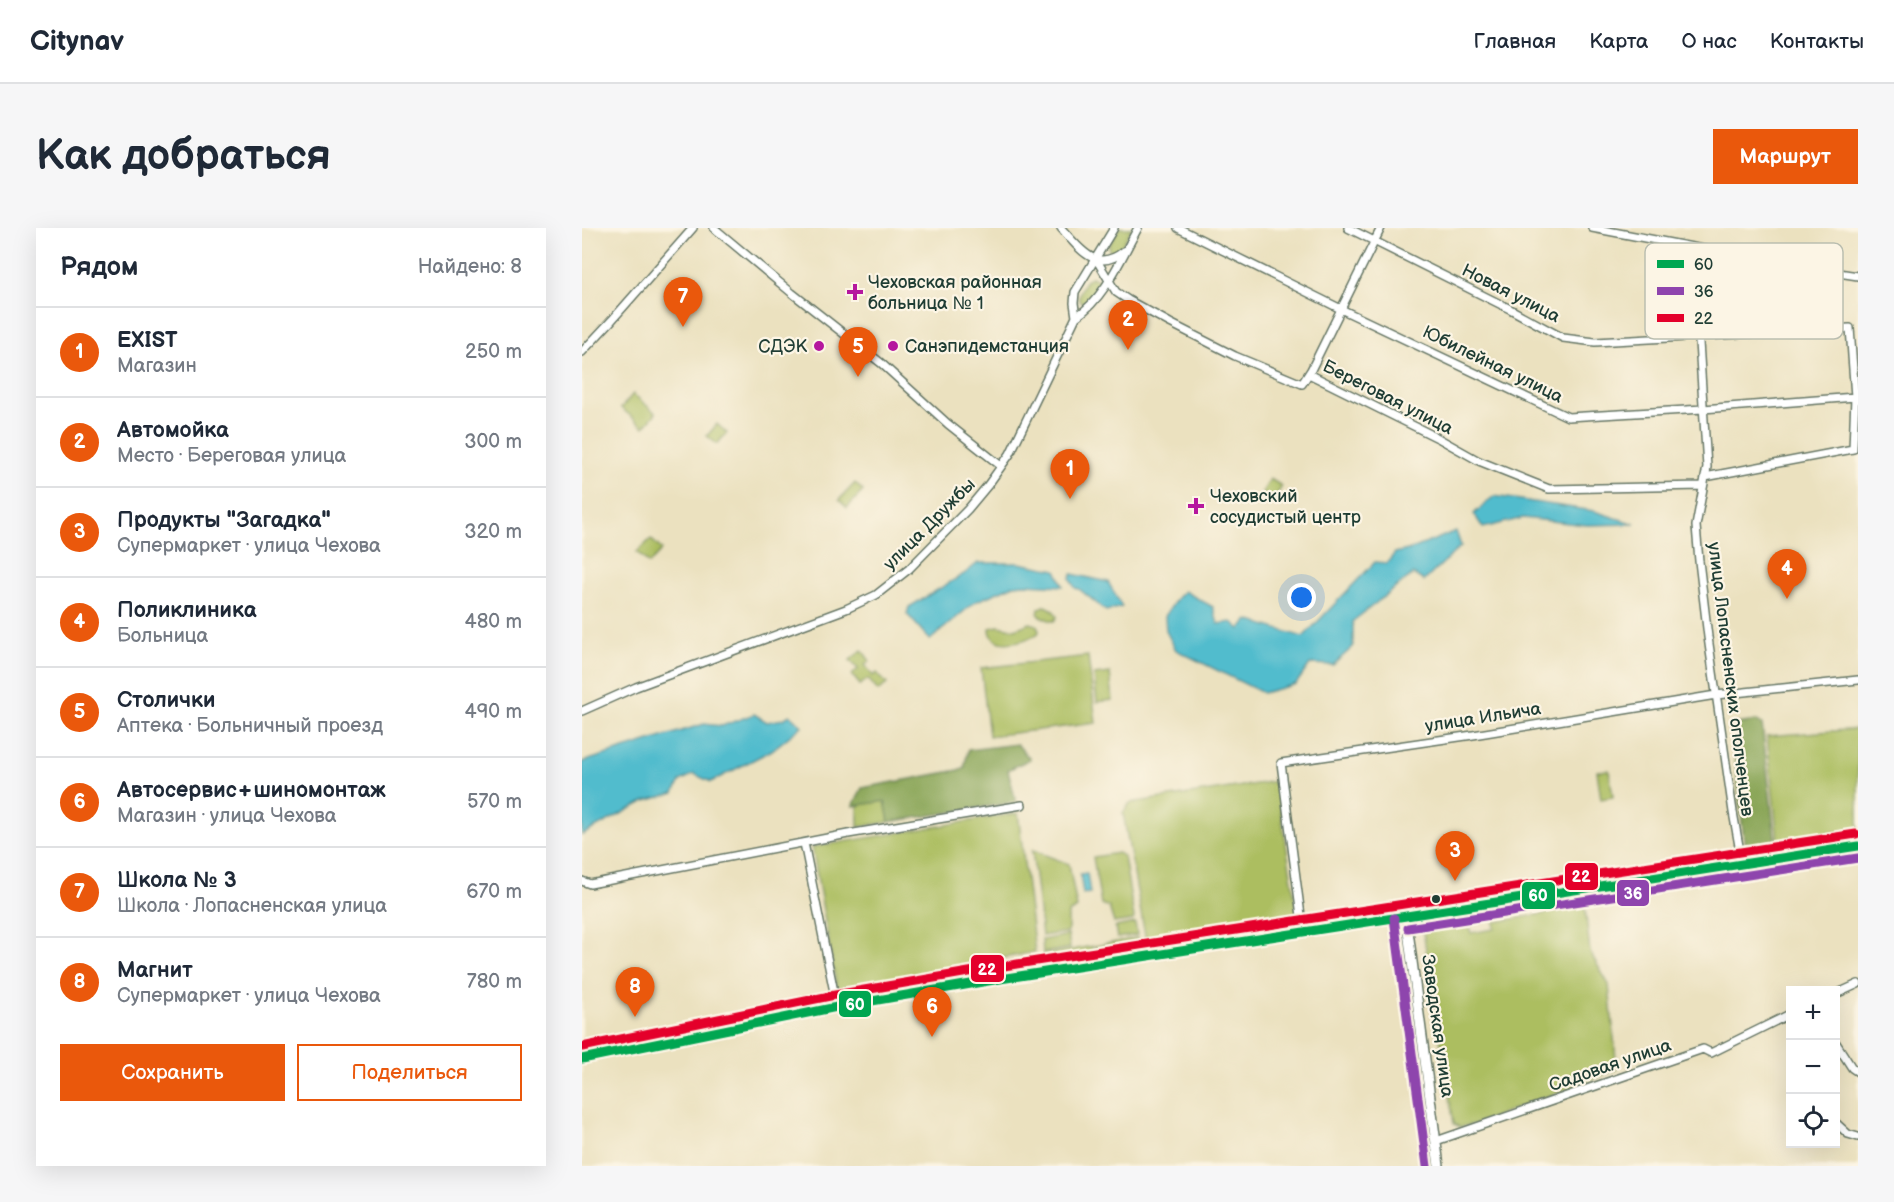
<!DOCTYPE html>
<html lang="ru">
<meta charset="utf-8">
<style>
body{margin:0;font-family:"Balsamiq Sans",sans-serif;background:#f6f6f7;color:#1f2937}
.controls{position:absolute;right:18px;bottom:18px;display:grid;overflow:hidden;border-radius:0px;box-shadow:0 6px 24px #0002}
.controls button{width:54px;height:54px;display:grid;place-items:center;padding:0;border:0;border-bottom:2px solid #e0e1e3;background:#fff;color:#1f2937;font:30px sans-serif}
.you{position:absolute;left:720px;top:370px;width:21px;height:21px;margin:-15px;border:4px solid #fff;border-radius:50%;background:#1a73e8;box-shadow:0 0 0 9px #1a73e833}
.badge{display:grid;place-items:center;width:39px;height:39px;border-radius:50%;background:#ea580c;color:#fff;font-size:20px;font-weight:700}
.pin{position:absolute;translate:-50% -50px;filter:drop-shadow(0 2px 3px #0008)}
.pin::after{content:'';position:absolute;top:32px;width:21px;height:18px;background:inherit;clip-path:polygon(0 0,100% 0,50% 100%)}
.list{margin:0;padding:0;list-style:none}
h2{display:flex;justify-content:space-between;align-items:center;height:78px;margin:0;padding:0 24px;font-size:26px}
h2 small{font-size:20px;font-weight:400;color:#747a83}
.list li{display:grid;grid-template-columns:39px 1fr auto;gap:18px;align-items:center;box-sizing:border-box;height:90px;padding:0 24px;border-top:2px solid #e0e1e3}
.list b{display:block;font-size:22px;white-space:nowrap}
.list p{margin:0;font-size:20px;white-space:nowrap;color:#747a83}
.list em{font-size:20px;font-style:normal;color:#747a83}
.actions{display:flex;gap:12px;padding:18px 24px}
.actions a{flex:1;padding:14px 0;border:2px solid #ea580c;border-radius:0px;text-align:center;font-size:21px;color:#ea580c}
.actions .main{background:#ea580c;color:#fff}
.icon{flex:none;width:33px;height:33px;fill:none;stroke:currentColor;stroke-width:2;stroke-linecap:round;stroke-linejoin:round}
.map{position:relative;flex:none;width:1276px;height:938px;overflow:hidden;border-radius:0px}
header{display:flex;align-items:center;gap:36px;box-sizing:border-box;height:84px;padding:0 30px;background:#fff;border-bottom:2px solid #e0e1e3}
header strong{font-size:28px}
nav{display:flex;gap:33px;margin-inline-start:auto;font-size:21px}
.intro{display:flex;align-items:center;justify-content:space-between;box-sizing:border-box;height:144px;padding:0 36px}
h1{margin:0;font-size:42px}
.button{padding:15px 27px;border-radius:0px;background:#ea580c;color:#fff;font-size:21px;font-weight:700}
main{display:flex;gap:36px;padding:0 36px}
aside{flex:1;background:#fff;border-radius:0px;box-shadow:0 6px 24px #0002}
.map>svg:first-child{display:block}
.green{fill:#acbe61;stroke:#667e4a;stroke-width:1.5}
.forest{fill:#89a557;stroke:#547146;stroke-width:1.5}
.water{fill:#51bccd;stroke:#387c80;stroke-width:1.5}
.lines{fill:none;stroke-linecap:round;stroke-linejoin:round}
.minor-casing{stroke:#667665;stroke-width:10}
.major-casing{stroke:#667665;stroke-width:12}
.minor{stroke:#fff;stroke-width:7}
.major{stroke:#fff;stroke-width:9}
.bus-1-casing{stroke:#fcf5e5;stroke-width:14}
.bus-2-casing{stroke:#fcf5e5;stroke-width:14}
.bus-3-casing{stroke:#fcf5e5;stroke-width:14}
.bus-1{stroke:#00a651;stroke-width:9}
.bus-2{stroke:#8e44ad;stroke-width:9}
.bus-3{stroke:#e4002b;stroke-width:9}
.poi-dot{fill:#b5179e;stroke:#fcf5e5;stroke-width:2}
.bus-dot{fill:#1f3d34;stroke:#fcf5e5;stroke-width:2}
.labels{text-anchor:middle;stroke-width:4.5;stroke-linejoin:round;paint-order:stroke}
.poi-label{font-size:18px;fill:#1f3d34;stroke:#fcf5e5;text-anchor:start}
.street-label{font-size:18px;fill:#1f3d34;stroke:#fcf5e5}
.key{fill:#fcf5e5;stroke:#babeb0;stroke-width:1.5}
.key-label{font-size:16px;fill:#1f3d34}
.line-badge{stroke:#fcf5e5;stroke-width:2}
.badge-label{font-size:16px;text-anchor:middle;font-weight:bold;fill:#fff}
</style>
<header>
<strong>Citynav</strong>
<nav><a>Главная</a><a>Карта</a><a>О нас</a><a>Контакты</a></nav>
</header>
<div class="intro"><h1>Как добраться</h1><a class="button">Маршрут</a></div>
<main>
<aside>
<h2>Рядом<small>Найдено: 8</small></h2>
<ul class="list">
<li><span class="badge">1</span><div><b>EXIST</b><p>Магазин</p></div><em>250 m</em></li>
<li><span class="badge">2</span><div><b>Автомойка</b><p>Место · Береговая улица</p></div><em>300 m</em></li>
<li><span class="badge">3</span><div><b>Продукты &quot;Загадка&quot;</b><p>Супермаркет · улица Чехова</p></div><em>320 m</em></li>
<li><span class="badge">4</span><div><b>Поликлиника</b><p>Больница</p></div><em>480 m</em></li>
<li><span class="badge">5</span><div><b>Столички</b><p>Аптека · Больничный проезд</p></div><em>490 m</em></li>
<li><span class="badge">6</span><div><b>Автосервис+шиномонтаж</b><p>Магазин · улица Чехова</p></div><em>570 m</em></li>
<li><span class="badge">7</span><div><b>Школа № 3</b><p>Школа · Лопасненская улица</p></div><em>670 m</em></li>
<li><span class="badge">8</span><div><b>Магнит</b><p>Супермаркет · улица Чехова</p></div><em>780 m</em></li>
</ul>
<div class="actions"><a class="main">Сохранить</a><a>Поделиться</a></div>
</aside>
<div class="map">
<svg width="1276" height="938" viewBox="0 0 1276 938">
<rect width="100%" height="100%" fill="#fcf5e5"/>
<filter id="ink" filterUnits="userSpaceOnUse"><feTurbulence type="fractalNoise" baseFrequency=".0167" numOctaves="2"/><feDisplacementMap in="SourceGraphic" scale="12" xChannelSelector="R" yChannelSelector="G"/><feConvolveMatrix kernelMatrix="1 2 1 2 8 2 1 2 1" color-interpolation-filters="sRGB"/></filter>
<filter id="wash" filterUnits="userSpaceOnUse"><feTurbulence type="fractalNoise" baseFrequency=".008" numOctaves="4" result="noise"/><feDisplacementMap in="SourceGraphic" scale="24" xChannelSelector="R" yChannelSelector="G"/><feGaussianBlur stdDeviation="1.35" result="paint"/><feColorMatrix in="noise" values="0 0 0 0 0 0 0 0 0 0 0 0 0 0 0 0 0 1.4 0 .05"/><feComposite in="paint" operator="in"/></filter>
<g filter="url(#wash)">
<rect width="100%" height="100%" fill="#ebe1bf"/>
<path class="green" d="M 537,0 L 550,0 L 537,23 L 532,25 L 527,22 L 527,17 Z
M 509,49 L 516,52 L 517,58 L 508,74 L 501,75 L 497,72 C 496,64 502,52 509,49 Z
M 51,166 L 74,185 L 62,199 L 39,180 Z
M 135,196 L 145,205 L 135,216 L 125,208 Z
M 688,251 L 700,258 L 692,272 L 680,265 Z
M 273,255 L 281,263 L 265,280 L 257,272 Z
M 69,311 L 80,322 L 67,336 L 55,324 Z
M 462,378 C 469,379 473,383 475,389 L 472,393 L 469,393 L 456,387 L 457,381 Z
M 448,395 L 455,397 L 457,403 L 456,406 C 444,413 408,424 408,400 L 416,398 L 433,401 Z
M 280,422 L 288,433 L 283,437 L 291,448 L 295,445 L 305,456 L 296,463 L 286,451 L 278,457 L 270,447 L 276,441 L 268,432 Z
M 506,428 L 514,495 L 407,508 L 399,440 Z
M 528,445 L 531,472 L 515,474 L 512,447 Z
M 1276,501 L 1276,601 L 1196,613 L 1185,508 Z
M 1027,542 L 1031,569 L 1019,571 L 1015,543 Z
M 694,553 L 716,690 L 564,713 L 541,585 L 548,575 Z
M 304,573 L 307,594 L 276,599 L 276,577 Z
M 436,585 L 453,724 L 255,761 L 230,619 Z
M 450,622 L 487,636 L 495,680 L 486,685 L 486,704 L 460,708 Z
M 536,625 L 542,629 L 552,690 L 551,692 L 532,695 L 527,679 L 519,676 L 511,629 Z
M 1003,679 L 1008,724 L 1027,757 L 1035,842 L 893,896 L 878,899 L 872,896 L 841,703 L 887,697 L 889,705 L 913,701 L 912,694 Z
M 553,695 L 555,707 L 535,710 L 533,699 Z
M 486,707 L 488,720 L 461,725 L 460,712 Z
M 555,710 L 557,718 L 554,721 L 515,727 L 513,718 Z
M 510,718 L 512,728 L 465,735 L 462,727 Z"/>
<path class="forest" d="M 1175,493 L 1180,496 L 1193,610 L 1189,616 L 1168,618 L 1162,613 L 1150,501 L 1154,496 Z
M 435,516 L 448,531 L 426,542 L 434,574 L 307,594 L 303,573 L 271,578 L 280,560 L 382,541 L 386,522 Z"/>
<path class="water" d="M 912,268 L 1012,283 L 1053,296 L 1005,297 L 941,290 L 901,300 L 892,286 Z
M 874,303 L 879,318 L 842,353 L 831,346 L 771,393 L 771,419 L 751,437 L 728,436 L 714,456 L 681,465 L 594,422 L 584,403 L 583,388 L 595,370 L 602,363 L 631,379 L 636,396 L 650,394 L 658,401 L 666,392 L 721,409 L 793,334 L 805,335 L 813,325 L 830,321 Z
M 396,335 L 437,335 L 474,342 L 481,358 L 442,356 L 432,357 L 393,374 L 348,412 L 325,386 L 327,379 L 382,346 Z
M 490,346 L 526,354 L 540,379 L 524,383 L 497,361 L 493,360 L 488,350 Z
M 172,486 L 185,494 L 201,491 L 208,487 L 220,498 L 190,522 L 129,554 L 112,546 L 98,553 L 92,565 L 63,573 L 0,607 L 0,534 L 122,496 L 140,498 Z
M 505,645 L 508,665 L 501,666 L 498,646 Z"/>
</g>
<g filter="url(#ink)">
<g class="lines">
<g class="minor-casing">
<path id="minor" d="M 132,0 L 210,65 L 299,135 L 366,196 L 419,238
M 479,0 C 497,20 514,46 542,23
M 596,0 L 765,84 L 986,189 L 1121,181 L 1273,169
M 766,0 L 928,81 L 981,110 L 1013,114 L 1268,100 L 1273,169 L 1271,221 L 1123,249
M 1010,0 L 1211,38 L 1276,48
M 1111,20 L 1125,239 L 1114,298 L 1117,333 L 1126,409 L 1151,584 L 1160,635
M 514,31 L 534,64 L 546,72 L 588,95 L 653,128 L 720,156 L 729,142 L 799,0
M 494,89 L 492,75 L 493,64 L 532,0
M 0,124 L 30,92 L 111,0
M 727,146 L 856,210 L 897,233 L 967,261 L 1121,258
M 0,483 L 54,459 L 264,381 L 294,367 L 327,341 L 386,281 L 406,257 L 428,226 L 494,89 C 524,69 539,30 556,0
M 222,615 L 255,779
M 0,653 L 8,656 L 266,606 L 440,577
M 824,688 L 1003,659 L 1276,618
M 721,703 L 699,535 L 891,507 L 1134,467 L 1276,452
M 1254,766 L 1276,756
M 1254,815 L 1270,840 L 1276,844
M 1254,895 L 1266,906 L 1276,909
M 854,913 L 1121,821 L 1129,825 L 1208,786"/>
</g>
<g class="major-casing">
<path id="major" d="M 0,831 L 255,779 L 368,759 L 824,688 L 857,938"/>
</g>
<use href="#minor" class="minor"/>
<use href="#major" class="major"/>
<g class="bus-1-casing">
<path id="bus-1" d="M 0,831 L 255,779 L 418,751 L 1276,618"/>
</g>
<g class="bus-2-casing">
<path id="bus-2" d="M 812,690 L 845,938
M 826,700 L 1276,630"/>
</g>
<g class="bus-3-casing">
<path id="bus-3" d="M 0,819 L 253,767 L 416,739 L 1274,606"/>
</g>
<use href="#bus-1" class="bus-1"/>
<use href="#bus-2" class="bus-2"/>
<use href="#bus-3" class="bus-3"/>
</g>
</g>
<g class="poi-dot">
<path d="M270 55h6v6h6v6h-6v6h-6v-6h-6v-6h6z"/>
<circle cx="237" cy="118" r="6"/>
<circle cx="311" cy="118" r="6"/>
<path d="M611 269h6v6h6v6h-6v6h-6v-6h-6v-6h6z"/>
</g>
<circle class="bus-dot" cx="854" cy="671" r="5"/>
<g class="labels">
<g class="poi-label">
<text x="286" y="60">Чеховская районная<tspan x="286" dy="21">больница № 1</tspan></text>
<text x="225" y="124" text-anchor="end">СДЭК</text>
<text x="323" y="124">Санэпидемстанция</text>
<text x="628" y="274">Чеховский<tspan x="628" dy="21">сосудистый центр</tspan></text>
</g>
<g class="street-label">
<text transform="translate(929 65) rotate(27)" y="6">Новая улица</text>
<text transform="translate(911 136) rotate(26)" y="6">Юбилейная улица</text>
<text transform="translate(806 169) rotate(27)" y="6">Береговая улица</text>
<text transform="translate(347 296) rotate(-45)" y="6">улица Дружбы</text>
<text transform="translate(1149 451) rotate(83)" y="6">улица Лопасненских ополченцев</text>
<text transform="translate(901 489) rotate(-9)" y="6">улица Ильича</text>
<text transform="translate(856 798) rotate(82)" y="6">Заводская улица</text>
<text transform="translate(1028 837) rotate(-19)" y="6">Садовая улица</text>
</g>
</g>
<rect x="1063" y="15" width="198" height="96" rx="9" class="key"/>
<rect x="1075" y="32" width="27" height="8" fill="#00a651"/>
<rect x="1075" y="59" width="27" height="8" fill="#8e44ad"/>
<rect x="1075" y="86" width="27" height="8" fill="#e4002b"/>
<g class="key-label">
<text x="1112" y="42">60</text>
<text x="1112" y="69">36</text>
<text x="1112" y="96">22</text>
</g>
<g class="line-badge">
<rect x="982" y="634" width="35" height="29" rx="6" fill="#e4002b"/>
<rect x="1034" y="651" width="34" height="28" rx="6" fill="#8e44ad"/>
<rect x="939" y="653" width="35" height="29" rx="6" fill="#00a651"/>
<rect x="388" y="726" width="35" height="29" rx="6" fill="#e4002b"/>
<rect x="256" y="762" width="34" height="28" rx="6" fill="#00a651"/>
</g>
<g class="badge-label">
<text x="999" y="654">22</text>
<text x="1051" y="671">36</text>
<text x="956" y="673">60</text>
<text x="405" y="747">22</text>
<text x="273" y="782">60</text>
</g>
</svg>
<div class="controls">
<button>+</button>
<button>−</button>
<button><svg class="icon" aria-label="locate" viewBox="0 0 24 24"><circle cx="12" cy="12" r="6"/><path d="M12 2v4M12 18v4M2 12h4M18 12h4"/></svg></button>
</div>
<div class="you"></div>
<div class="pin badge" style="left:488px;top:271px">1</div>
<div class="pin badge" style="left:546px;top:122px">2</div>
<div class="pin badge" style="left:873px;top:653px">3</div>
<div class="pin badge" style="left:1205px;top:371px">4</div>
<div class="pin badge" style="left:276px;top:149px">5</div>
<div class="pin badge" style="left:350px;top:809px">6</div>
<div class="pin badge" style="left:101px;top:99px">7</div>
<div class="pin badge" style="left:53px;top:789px">8</div>
</div>
</main>
